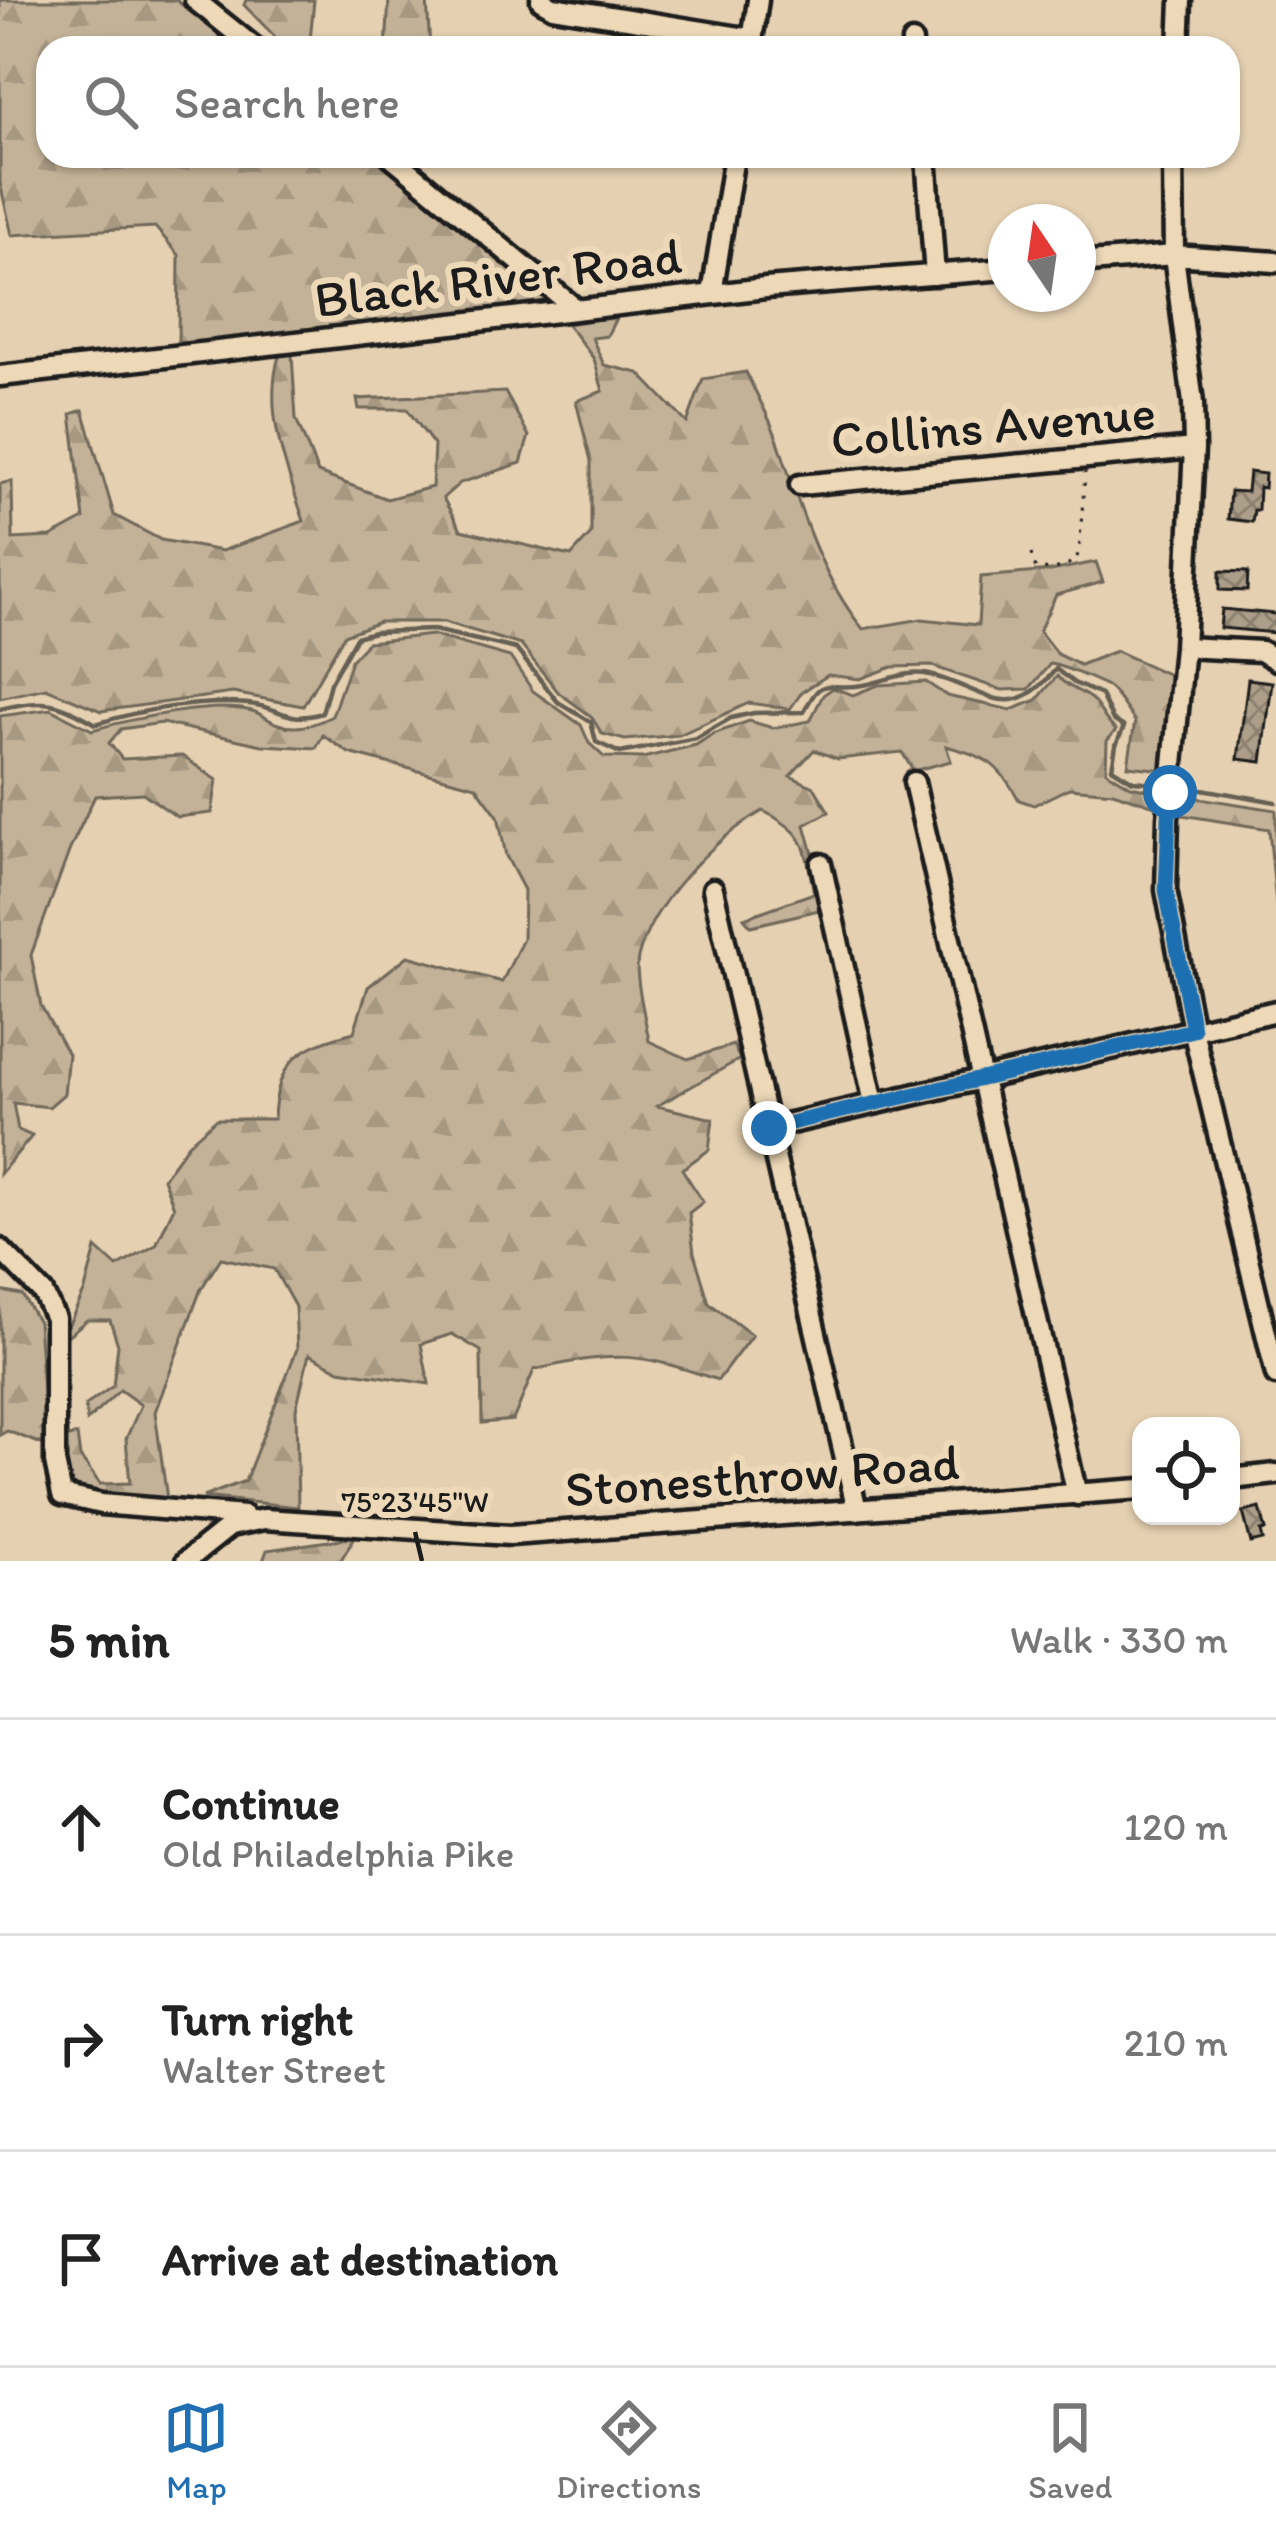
<!DOCTYPE html>
<meta charset="utf-8">
<style>
body{margin:0;font-family:Itim,sans-serif;background:#f6f6f6;color:#222}
.controls{position:absolute;right:36px;bottom:36px;display:grid;overflow:hidden;border-radius:24px;box-shadow:0 3px 9px #0004}
.controls button{width:108px;height:108px;display:grid;place-items:center;padding:0;border:0;border-bottom:3px solid #e0e0e0;background:#fff;color:#222;font:60px sans-serif}
.compass{position:absolute;left:988px;top:204px;width:108px;height:108px;border-radius:50%;background:#fff;box-shadow:0 3px 9px #0004;rotate:347deg}
.stop{position:absolute;width:36px;height:36px;margin:-27px;border:9px solid #1f6fb2;border-radius:50%;background:#fff}
.stop.end{background:#1f6fb2;border-color:#fff;box-shadow:0 3px 12px #0008}
.list{margin:0;padding:0;list-style:none}
h2{display:flex;justify-content:space-between;align-items:center;height:156px;margin:0;padding:0 48px;font-size:51px}
h2 small{font-size:39px;font-weight:400;color:#767676}
.list li{display:grid;grid-template-columns:78px 1fr auto;gap:36px;align-items:center;box-sizing:border-box;height:216px;padding:0 48px;border-top:3px solid #e0e0e0}
.list b{display:block;font-size:45px;white-space:nowrap}
.list p{margin:0;font-size:39px;white-space:nowrap;color:#767676}
.list em{font-size:39px;font-style:normal;color:#767676}
.icon{flex:none;width:66px;height:66px;fill:none;stroke:currentColor;stroke-width:2;stroke-linecap:round;stroke-linejoin:round}
.map{position:relative;flex:none;width:1276px;height:1561px;overflow:hidden}
.search{position:absolute;background:#fff;box-shadow:0 3px 9px #0004;left:36px;right:36px;top:36px;height:132px;display:flex;align-items:center;gap:30px;box-sizing:border-box;padding:0 42px;border-radius:36px;color:#767676;font-size:45px}
.sheet{height:804px;background:#fff}
nav{display:flex;justify-content:space-around;align-items:center;box-sizing:border-box;height:168px;border-top:3px solid #e0e0e0;background:#fff;font-size:33px;color:#767676}
nav a{display:grid;justify-items:center;gap:6px}
nav .on{color:#1f6fb2}
.map>svg:first-child{display:block}
.forest{fill:url(#forest-firs);stroke:#70675a;stroke-width:3}
.lines{fill:none;stroke-linecap:round;stroke-linejoin:round}
.stream{stroke:#665f53;stroke-width:4.5}
.building{fill:url(#building-cross-hatch);stroke:#1c1c1c;stroke-width:3}
.minor-casing{stroke:#1c1c1c;stroke-width:27}
.path{stroke:#1c1c1c;stroke-width:3;stroke-dasharray:3 9;stroke-linecap:butt}
.minor{stroke:#edd8b7;stroke-width:18}
.route{stroke:#1f6fb2;stroke-width:15}
.ticks{fill:none;stroke:#1c1c1c;stroke-width:4.5}
.labels{text-anchor:middle;stroke-width:12;stroke-linejoin:round;paint-order:stroke}
.street-label{font-size:51px;fill:#1c1c1c;stroke:#edd8b7}
.ticks-label{font-size:30px;text-anchor:middle;fill:#1c1c1c;stroke:#edd8b7;stroke-width:12;stroke-linejoin:round;paint-order:stroke}
</style>
<div class="map">
<svg width="1276" height="1561" viewBox="0 0 1276 1561">
<defs>
<pattern id="forest-firs" width="22" height="20" patternUnits="userSpaceOnUse" patternTransform="scale(3)"><rect width="22" height="20" fill="#c3b298"/><path d="M5 1l3.5 6h-7zM16 11l3.5 6h-7z" fill="#a79882"/></pattern>
<pattern id="building-cross-hatch" width="8" height="8" patternUnits="userSpaceOnUse" patternTransform="scale(3)"><rect width="8" height="8" fill="#ac9e88"/><path d="M0 0l8 8M0 8l8-8" fill="none" stroke="#8b806e"/></pattern>
</defs>
<rect width="100%" height="100%" fill="#e5d0b1"/>
<filter id="ink" filterUnits="userSpaceOnUse"><feTurbulence type="fractalNoise" baseFrequency=".00833" numOctaves="2"/><feDisplacementMap in="SourceGraphic" scale="24" xChannelSelector="R" yChannelSelector="G"/><feConvolveMatrix kernelMatrix="1 2 1 2 8 2 1 2 1" color-interpolation-filters="sRGB"/></filter>
<g filter="url(#ink)">
<path class="forest" d="M 0,0 L 176,0 L 236,48 L 48,48 L 48,156 L 372,156 L 544,292 L 547,299 L 527,309 L 346,324 L 178,346 L 179,255 L 155,227 L 12,235 L 0,183 Z
M 246,0 L 314,0 L 310,41 L 319,48 L 286,48 L 244,5 Z
M 389,0 L 427,0 L 430,48 L 386,48 Z
M 617,316 L 607,336 L 592,338 L 604,365 L 639,373 L 687,423 L 703,379 L 746,372 C 758,398 773,423 781,450 C 801,512 822,579 863,629 L 922,619 L 978,625 L 981,577 L 1051,571 L 1096,562 L 1103,582 L 1056,595 L 1039,631 L 1057,654 L 1080,665 L 1116,651 L 1169,675 L 1165,770 L 1128,766 L 1135,721 C 1127,712 1118,695 1109,688 C 1102,682 1060,665 1050,664 L 1029,689 L 1002,690 L 932,666 L 892,667 L 860,679 L 828,675 L 802,692 L 790,709 L 749,703 L 679,735 L 625,740 L 602,734 L 591,716 L 559,693 L 521,645 L 444,622 L 379,622 L 344,635 L 303,706 L 233,693 L 101,711 L 46,688 L 0,698 L 0,484 L 12,481 L 13,539 L 51,537 L 84,519 L 71,414 L 83,410 L 114,515 L 161,540 L 222,551 L 304,521 C 286,467 263,412 279,356 L 292,354 L 296,419 L 318,473 L 387,499 L 432,487 L 434,445 L 407,409 L 359,409 L 357,399 L 505,392 L 529,436 L 521,463 L 460,483 L 443,498 L 461,530 L 571,556 L 591,534 L 591,461 L 576,401 L 603,391 L 594,359 L 567,324 Z
M 432,635 L 510,657 L 533,691 L 581,725 L 589,743 L 604,757 L 643,758 L 696,745 L 713,734 L 749,721 L 773,728 L 810,721 L 823,695 L 833,688 L 853,695 L 878,685 L 926,682 L 947,696 L 1011,710 L 1037,700 L 1057,676 C 1067,688 1080,690 1091,699 C 1101,708 1103,720 1116,730 L 1107,741 L 1106,771 L 1131,786 L 1160,792 L 1158,807 L 1113,792 L 1069,788 L 1034,805 L 1019,800 C 998,762 986,757 946,746 L 951,761 L 913,771 L 902,752 L 838,759 L 814,750 L 790,776 L 814,787 L 829,812 L 805,825 L 822,886 L 819,910 L 751,926 L 744,918 L 814,893 C 804,846 809,834 763,811 C 716,837 651,903 638,958 C 634,977 646,1020 649,1041 L 688,1059 L 733,1045 L 740,1059 L 657,1106 L 713,1119 L 709,1150 L 682,1169 L 703,1202 L 689,1213 L 694,1253 L 709,1303 L 752,1335 L 718,1380 C 636,1352 618,1351 534,1370 L 513,1420 L 482,1423 L 481,1351 L 452,1334 L 421,1344 L 429,1384 L 340,1370 L 309,1354 L 296,1409 L 298,1507 L 203,1497 L 245,1481 L 297,1349 L 295,1307 L 274,1269 L 221,1258 L 201,1289 L 155,1412 L 167,1499 C 132,1498 98,1501 66,1484 L 60,1439 L 77,1435 L 80,1457 L 100,1484 L 130,1483 L 126,1439 L 141,1405 L 120,1390 L 87,1421 L 85,1406 L 113,1386 L 118,1345 L 110,1320 L 87,1320 L 61,1341 L 85,1290 L 96,1248 L 117,1267 L 156,1245 L 174,1207 L 163,1178 L 188,1144 L 216,1119 L 274,1119 C 276,1059 301,1046 354,1032 L 368,987 L 408,956 L 502,982 L 523,939 L 524,890 L 506,856 L 498,816 L 476,786 L 349,753 L 323,735 L 316,748 L 262,745 L 162,723 L 121,729 L 109,743 L 122,759 L 182,756 L 217,780 L 212,813 L 177,817 L 143,793 L 95,796 L 70,849 L 31,955 L 41,1006 L 68,1054 L 64,1094 L 49,1107 L 13,1103 L 18,1130 L 32,1136 L 0,1174 L 0,716 L 51,709 L 92,730 C 130,719 215,701 252,711 C 261,713 269,721 278,724 C 296,731 315,725 332,716 L 351,660 L 368,642 Z
M 1180,795 L 1276,810 L 1276,904 L 1269,829 L 1182,815 Z
M 0,1291 L 22,1295 L 38,1322 L 47,1446 L 7,1431 L 0,1435 Z
M 355,1537 L 340,1561 L 263,1561 L 267,1550 Z"/>
<g class="lines">
<path class="stream" d="M 0,709 C 44,698 57,701 96,724 C 142,709 201,700 249,704 C 283,707 284,724 322,713 L 330,683 L 356,637 L 374,632 L 434,630 L 516,649 L 558,702 L 591,722 L 596,742 L 620,753 L 696,738 L 731,718 L 754,713 L 804,712 C 821,676 825,689 856,686 C 881,684 903,669 930,675 C 986,689 1009,727 1056,669 L 1074,683 L 1101,695 L 1113,720 L 1124,727 L 1116,745 L 1112,768 L 1133,781 L 1167,784
M 1179,785 L 1276,802"/>
</g>
<path class="building" d="M 1249,472 L 1265,474 L 1264,488 L 1259,487 L 1258,510 L 1254,510 L 1252,522 L 1228,519 L 1230,491 L 1247,492 Z
M 1220,571 L 1248,572 L 1247,591 L 1220,590 Z
M 1222,609 L 1276,614 L 1276,633 L 1220,628 Z
M 1248,679 L 1272,682 L 1262,762 L 1238,759 Z
M 1260,1508 L 1266,1530 L 1261,1531 L 1263,1540 L 1251,1543 L 1243,1512 Z"/>
<g class="lines">
<g class="minor-casing">
<path id="minor" d="M 195,0 L 255,48
M 541,0 L 553,7 L 752,39
M 912,42 L 912,48
M 751,48 L 758,0
M 1179,48 L 1181,0
M 391,156 L 576,309
M 926,156 L 935,275
M 1173,156 L 1174,255 L 1193,403 L 1194,448 L 1184,647 L 1168,818 L 1166,890 L 1193,1030 L 1276,1375
M 1078,263 L 1174,255 L 1276,262
M 712,294 L 734,156
M 0,376 L 766,288 L 1006,269
M 800,485 L 1194,448
M 1184,647 L 1261,651 L 1276,660
M 914,782 L 1077,1495
M 821,864 L 874,1103
M 713,889 L 857,1510
M 769,1128 L 1276,1011
M 0,1249 L 43,1293 L 55,1318 L 55,1462 L 62,1495 L 101,1504 L 244,1516
M 1231,1479 L 1276,1474
M 186,1561 L 230,1526 L 264,1519 L 510,1535 L 1141,1489"/>
</g>
<path class="path" d="M 1031,554 L 1036,569 C 1052,570 1071,569 1079,553 L 1085,472"/>
<use href="#minor" class="minor"/>
</g>
</g>
<g class="lines" filter="url(#ink)">
<path class="route" d="M 769,1128 L 1193,1030 L 1166,890 L 1170,792"/>
</g>
<path class="ticks" d="M 415,1532 L 422,1561"/>
<g class="labels">
<g class="street-label">
<text transform="translate(498 277) rotate(-7)" y="18">Black River Road</text>
<text transform="translate(993 425) rotate(-5)" y="18">Collins Avenue</text>
<text transform="translate(762 1475) rotate(-4)" y="18">Stonesthrow Road</text>
</g>
</g>
<g class="ticks-label">
<text x="415" y="1512">75°23'45"W</text>
</g>
</svg>
<div class="controls">
<button><svg class="icon" aria-label="locate" viewBox="0 0 24 24"><circle cx="12" cy="12" r="6"/><path d="M12 2v4M12 18v4M2 12h4M18 12h4"/></svg></button>
</div>
<svg class="compass" viewBox="-18 -18 36 36"><path d="M0-13l5 13h-10z" fill="#e53935"/><path d="M0 13l5-13h-10z" fill="#767676"/></svg>
<div class="stop" style="left:1170px;top:792px"></div>
<div class="stop end" style="left:769px;top:1128px"></div>
<div class="search"><svg class="icon" aria-label="search" viewBox="0 0 24 24"><circle cx="10" cy="10" r="6"/><path d="M15 15l6 6"/></svg>Search here</div>
</div>
<section class="sheet">
<h2>5 min<small>Walk · 330 m</small></h2>
<ul class="list">
<li><svg class="icon" aria-label="ahead" viewBox="0 0 24 24"><path d="M12 20V5M6 11l6-6 6 6"/></svg><div><b>Continue</b><p>Old Philadelphia Pike</p></div><em>120 m</em></li>
<li><svg class="icon" aria-label="right" viewBox="0 0 24 24"><path d="M7 20v-9h11M14 6l5 5-5 5"/></svg><div><b>Turn right</b><p>Walter Street</p></div><em>210 m</em></li>
<li><svg class="icon" aria-label="arrive" viewBox="0 0 24 24"><path d="M6 21V4h12l-3 4 3 4H6"/></svg><div><b>Arrive at destination</b></div></li>
</ul>
</section>
<nav>
<a class="on"><svg class="icon" aria-label="map" viewBox="0 0 24 24"><path d="M3 6l6-2 6 2 6-2v14l-6 2-6-2-6 2zM9 4v14M15 6v14"/></svg>Map</a>
<a><svg class="icon" aria-label="directions" viewBox="0 0 24 24"><path d="M12 3l9 9-9 9-9-9zM9 14v-3h6M13 9l2 2-2 2"/></svg>Directions</a>
<a><svg class="icon" aria-label="saved" viewBox="0 0 24 24"><path d="M7 4h10v16l-5-4-5 4z"/></svg>Saved</a>
</nav>
